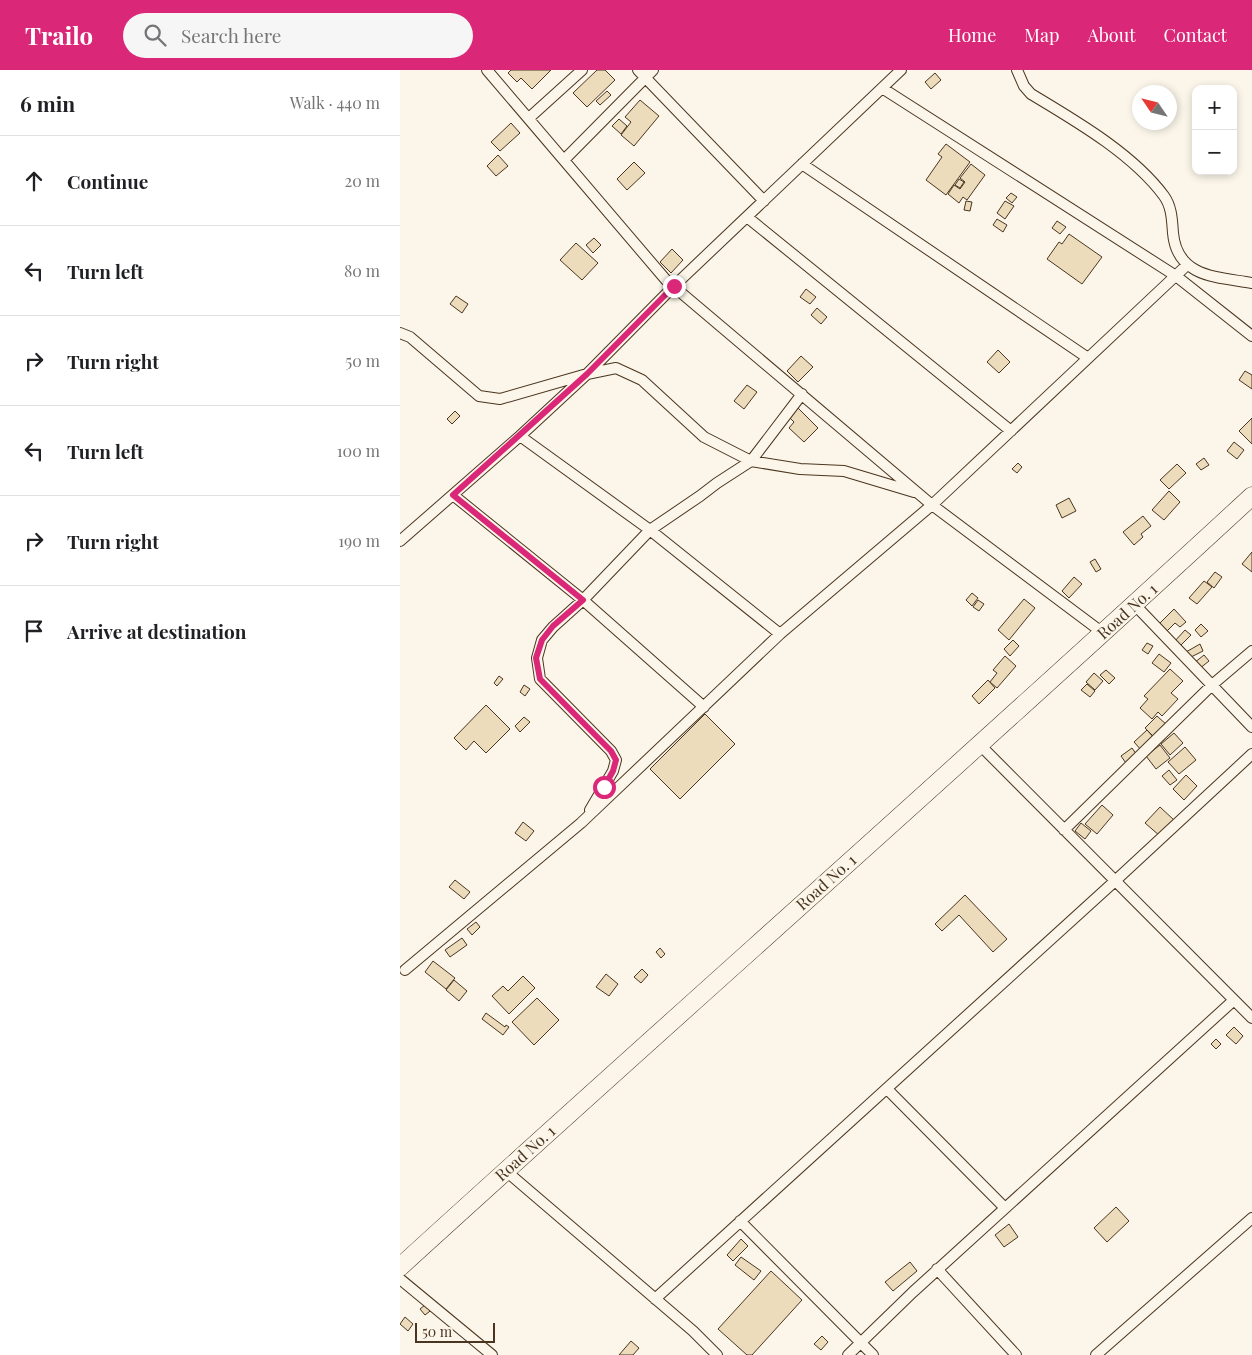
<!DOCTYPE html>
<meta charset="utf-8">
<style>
body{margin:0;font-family:"Playfair Display",serif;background:#f6f6f6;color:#202124}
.controls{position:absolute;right:15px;top:15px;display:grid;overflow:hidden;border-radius:10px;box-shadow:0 2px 8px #0003}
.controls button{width:45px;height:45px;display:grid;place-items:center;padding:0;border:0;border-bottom:1px solid #e0e0e0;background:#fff;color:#202124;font:25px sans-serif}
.compass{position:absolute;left:732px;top:15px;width:45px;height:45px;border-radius:50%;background:#fff;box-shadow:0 2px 8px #0003;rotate:305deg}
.scale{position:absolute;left:15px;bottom:12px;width:80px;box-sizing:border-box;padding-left:5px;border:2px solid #4a3520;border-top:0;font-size:14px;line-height:18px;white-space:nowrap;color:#4a3520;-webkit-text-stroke:4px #fbf6e9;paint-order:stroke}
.stop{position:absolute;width:15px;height:15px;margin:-11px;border:4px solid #db2777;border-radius:50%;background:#fff}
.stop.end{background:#db2777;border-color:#fff;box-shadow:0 1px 5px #0008}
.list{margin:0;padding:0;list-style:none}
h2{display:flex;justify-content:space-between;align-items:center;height:65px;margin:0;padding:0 20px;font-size:21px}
h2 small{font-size:16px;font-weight:400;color:#757577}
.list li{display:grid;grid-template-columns:32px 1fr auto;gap:15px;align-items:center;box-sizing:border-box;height:90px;padding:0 20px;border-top:1px solid #e0e0e0}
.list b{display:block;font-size:19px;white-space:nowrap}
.list em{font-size:16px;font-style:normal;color:#757577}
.icon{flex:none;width:28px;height:28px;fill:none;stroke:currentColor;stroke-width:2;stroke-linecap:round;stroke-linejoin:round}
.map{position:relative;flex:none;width:852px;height:1285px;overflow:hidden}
header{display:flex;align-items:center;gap:30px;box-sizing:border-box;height:70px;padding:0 25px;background:#db2777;color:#fff}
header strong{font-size:24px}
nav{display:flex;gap:28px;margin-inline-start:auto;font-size:18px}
.search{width:350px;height:45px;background:#f6f6f6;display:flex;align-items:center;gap:12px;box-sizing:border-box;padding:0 18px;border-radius:28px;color:#757577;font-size:19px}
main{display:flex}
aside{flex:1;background:#fff}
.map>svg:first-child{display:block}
.building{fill:#ecdcbc;stroke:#4a3520}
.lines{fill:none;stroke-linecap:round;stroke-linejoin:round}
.street-casing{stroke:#4a3520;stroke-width:12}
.highway-casing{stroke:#4a3520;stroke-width:19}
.street{stroke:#fbf6e9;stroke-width:10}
.highway{stroke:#fbf6e9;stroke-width:18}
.route{stroke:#db2777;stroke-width:6}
.labels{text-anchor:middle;stroke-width:4;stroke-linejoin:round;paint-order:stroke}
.street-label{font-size:16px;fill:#4a3520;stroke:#fbf6e9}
</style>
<header>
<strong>Trailo</strong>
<div class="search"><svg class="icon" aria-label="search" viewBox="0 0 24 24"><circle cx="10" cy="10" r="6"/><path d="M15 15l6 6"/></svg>Search here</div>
<nav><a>Home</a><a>Map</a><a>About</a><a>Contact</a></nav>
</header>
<main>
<aside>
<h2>6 min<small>Walk · 440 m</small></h2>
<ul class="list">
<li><svg class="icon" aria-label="ahead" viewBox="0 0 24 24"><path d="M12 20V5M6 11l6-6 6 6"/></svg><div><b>Continue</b></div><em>20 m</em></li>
<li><svg class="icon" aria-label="left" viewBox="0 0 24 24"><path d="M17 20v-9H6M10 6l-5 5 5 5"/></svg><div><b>Turn left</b></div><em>80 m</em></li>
<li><svg class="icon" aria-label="right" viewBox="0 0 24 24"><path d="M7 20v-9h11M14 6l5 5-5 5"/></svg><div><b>Turn right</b></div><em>50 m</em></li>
<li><svg class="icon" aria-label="left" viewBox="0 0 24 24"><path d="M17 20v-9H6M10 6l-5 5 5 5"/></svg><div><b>Turn left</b></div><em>100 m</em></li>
<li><svg class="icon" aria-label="right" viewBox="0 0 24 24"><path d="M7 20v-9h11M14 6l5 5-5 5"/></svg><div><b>Turn right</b></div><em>190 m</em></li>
<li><svg class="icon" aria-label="arrive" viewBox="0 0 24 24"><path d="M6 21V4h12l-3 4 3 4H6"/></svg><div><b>Arrive at destination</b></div></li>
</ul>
</aside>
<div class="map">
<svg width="852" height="1285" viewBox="0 0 852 1285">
<rect width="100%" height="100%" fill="#fbf6e9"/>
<path class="building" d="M 111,0 L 151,0 L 132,19 L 121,8 L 117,12 L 108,3 Z
M 197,0 L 205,0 L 215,10 L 187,37 L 173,23 Z
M 535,3 L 541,10 L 531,19 L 525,12 Z
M 207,21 L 211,25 L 200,35 L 196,31 Z
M 240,30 L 259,46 L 234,76 L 221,65 L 231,52 L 225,47 Z
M 219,49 L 227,56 L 221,64 L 212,56 Z
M 111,53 L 120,63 L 100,81 L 91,72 Z
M 546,74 L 570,92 L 546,125 L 526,110 L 542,87 L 538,84 Z
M 98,85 L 108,96 L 96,106 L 87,96 Z
M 234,92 L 245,103 L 227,120 L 217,109 Z
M 571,94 L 585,105 L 567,130 L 563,127 L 559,133 L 548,124 L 554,115 L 560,119 L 565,112 L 560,108 Z
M 559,109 L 564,112 L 560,118 L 555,115 Z
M 611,123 L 617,127 L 612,133 L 606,128 Z
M 566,131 L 572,132 L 570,141 L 564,140 Z
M 605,131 L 614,136 L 605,149 L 597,143 Z
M 597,149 L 607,155 L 603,162 L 593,155 Z
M 657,151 L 666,157 L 660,164 L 652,158 Z
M 669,164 L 702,187 L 682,214 L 647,189 L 659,172 L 662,174 Z
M 194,168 L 201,175 L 193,183 L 186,175 Z
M 176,173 L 198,193 L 182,210 L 160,190 Z
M 272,179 L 283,190 L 271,203 L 260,192 Z
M 406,219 L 416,227 L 410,234 L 400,227 Z
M 56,226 L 68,234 L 62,243 L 50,234 Z
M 417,238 L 427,247 L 421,254 L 411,245 Z
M 598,280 L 610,292 L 599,303 L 587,292 Z
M 401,286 L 413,297 L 398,312 L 387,301 Z
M 845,301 L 852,305 L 852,319 L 839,310 Z
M 347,315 L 357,322 L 344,339 L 334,331 Z
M 397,337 L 418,358 L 404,372 L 389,358 L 394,352 L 388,346 Z
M 55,341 L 60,346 L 52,354 L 47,349 Z
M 852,348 L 852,374 L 839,361 Z
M 834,372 L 844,380 L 837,389 L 827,381 Z
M 804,388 L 809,395 L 801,400 L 796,394 Z
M 618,393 L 622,397 L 617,403 L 612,399 Z
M 777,394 L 786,403 L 769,419 L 760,410 Z
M 769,421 L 780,432 L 764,450 L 752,440 Z
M 669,428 L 676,441 L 662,448 L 656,435 Z
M 743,446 L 751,456 L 741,464 L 743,467 L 734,475 L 723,462 Z
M 852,482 L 852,502 L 842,494 Z
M 695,489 L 701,499 L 696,502 L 690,492 Z
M 815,502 L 822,507 L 814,518 L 807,512 Z
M 674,507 L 682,514 L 669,528 L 662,521 Z
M 804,511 L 812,517 L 797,534 L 789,528 Z
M 572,523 L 578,528 L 572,536 L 566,530 Z
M 624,529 L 635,538 L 609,570 L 598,560 Z
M 578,530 L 584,534 L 579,541 L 573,537 Z
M 774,539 L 786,552 L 780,557 L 775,553 L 762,566 L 755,558 Z
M 801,554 L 808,561 L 801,567 L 795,560 Z
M 785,560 L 791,565 L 779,577 L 774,572 Z
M 613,570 L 619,576 L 610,586 L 604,579 Z
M 747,573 L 753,576 L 748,584 L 742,580 Z
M 800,574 L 803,581 L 789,588 L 786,582 Z
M 759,584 L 771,593 L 764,602 L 752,593 Z
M 804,585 L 809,591 L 799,599 L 794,593 Z
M 605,586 L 616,596 L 597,618 L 590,612 L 597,603 L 593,600 Z
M 770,599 L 783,611 L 771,623 L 778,629 L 762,646 L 758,642 L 752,649 L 740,638 L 748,629 L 744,626 Z
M 706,600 L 715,608 L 709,614 L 700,605 Z
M 694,603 L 703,611 L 695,620 L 686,612 Z
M 99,606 L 103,609 L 97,616 L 94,613 Z
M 588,610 L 595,618 L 579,634 L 572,626 Z
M 687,614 L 695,621 L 690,627 L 681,620 Z
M 124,615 L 130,619 L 125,626 L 120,622 Z
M 86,635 L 110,659 L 86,683 L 74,671 L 66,680 L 54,668 Z
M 305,644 L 335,674 L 280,729 L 250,699 Z
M 757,646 L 768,656 L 756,669 L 745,658 Z
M 124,647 L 130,652 L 120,662 L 115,656 Z
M 747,660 L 755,669 L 742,681 L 734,672 Z
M 774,663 L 783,673 L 770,685 L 761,674 Z
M 760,675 L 770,688 L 756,699 L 746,686 Z
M 785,677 L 796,690 L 779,704 L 768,692 Z
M 732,678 L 739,688 L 728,696 L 721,686 Z
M 769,700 L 777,710 L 770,715 L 762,706 Z
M 786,705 L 797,716 L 784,730 L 773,719 Z
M 702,735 L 713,745 L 697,764 L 685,754 Z
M 760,737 L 774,750 L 760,766 L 745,753 Z
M 123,752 L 134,761 L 126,771 L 115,763 Z
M 681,753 L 691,761 L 685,769 L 675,761 Z
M 55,810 L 70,822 L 64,829 L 49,817 Z
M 565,825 L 607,869 L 593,882 L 559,845 L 542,861 L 535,854 Z
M 76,852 L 80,857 L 72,865 L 67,859 Z
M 62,868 L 67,875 L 50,887 L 45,880 Z
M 260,878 L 265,884 L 261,888 L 256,882 Z
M 33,891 L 55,908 L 46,919 L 25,902 Z
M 242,899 L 248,905 L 241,913 L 234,907 Z
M 206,904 L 218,914 L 209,926 L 196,917 Z
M 123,906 L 135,918 L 109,944 L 92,926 L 103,916 L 108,921 Z
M 54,910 L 67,921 L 59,931 L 46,920 Z
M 137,928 L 159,950 L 134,975 L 112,952 Z
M 86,943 L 105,957 L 106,955 L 109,957 L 103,965 L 82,949 Z
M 834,957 L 843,966 L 836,974 L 826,965 Z
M 816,969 L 821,974 L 816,979 L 811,974 Z
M 716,1137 L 729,1151 L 707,1172 L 694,1158 Z
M 609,1154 L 618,1167 L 604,1177 L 595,1165 Z
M 341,1169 L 348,1176 L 333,1191 L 327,1185 Z
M 341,1187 L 361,1201 L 354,1210 L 335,1195 Z
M 510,1192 L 517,1201 L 493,1221 L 485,1212 Z
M 371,1201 L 402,1230 L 352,1285 L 347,1285 L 318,1259 Z
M 30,1231 L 34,1238 L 25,1245 L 20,1239 Z
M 5,1247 L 13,1254 L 8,1261 L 0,1254 Z
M 422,1266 L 428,1272 L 421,1280 L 414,1274 Z
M 231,1271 L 239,1278 L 233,1285 L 219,1285 Z"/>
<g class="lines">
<g class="street-casing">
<path id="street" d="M 87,0 L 266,210 L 532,435 L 703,563
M 238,0 L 364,131
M 617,0 L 624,16 L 631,24 C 676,51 733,84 764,126 C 772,137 772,151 773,163 C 777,208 818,207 852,213
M 482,18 L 776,206 L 852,266
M 129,48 L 182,0
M 164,90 L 253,0
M 402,94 L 688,288
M 347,147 L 611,361
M 0,263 L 10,267 L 79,326 L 100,329 L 187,304 L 216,298 L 242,310 L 304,367 L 351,391 L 400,399 L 444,401 L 514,422
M 120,366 L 250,460 L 380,564
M 53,425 L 183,530 L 304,637
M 0,471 L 120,366 L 187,304 L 274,216 L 501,0
M 735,535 L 852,657
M 579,674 L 852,948
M 190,740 L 213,701 L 216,690 L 211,681 L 140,609 L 137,588 L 142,570 L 153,557 L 183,530 L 250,460 L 300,426 L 317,413 L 351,391 L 402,324
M 664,760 L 812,615 L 852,581
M 5,900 L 181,753 L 380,564 L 532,435 L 787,195
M 487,1019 L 605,1138
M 106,1101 L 293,1261 L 317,1285
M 340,1151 L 473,1285
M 537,1199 L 616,1285
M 0,1209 L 92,1285
M 255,1229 L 715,811 L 852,684
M 448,1285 L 513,1222 L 834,930
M 696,1285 L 852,1148"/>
</g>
<g class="highway-casing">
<path id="highway" d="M 0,1197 C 283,939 571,686 852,426"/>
</g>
<use href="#street" class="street"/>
<use href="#highway" class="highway"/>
</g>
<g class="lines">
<path class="route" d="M 204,717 L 213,701 L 216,690 L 211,681 L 140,609 L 136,588 L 142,570 L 153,556 L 183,530 L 53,425 L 187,304 L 274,216"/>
</g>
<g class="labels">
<g class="street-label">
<text transform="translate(727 541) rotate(-42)" y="6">Road No. 1</text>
<text transform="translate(426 812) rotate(-42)" y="6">Road No. 1</text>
<text transform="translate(125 1083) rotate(-42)" y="6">Road No. 1</text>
</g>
</g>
</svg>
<div class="controls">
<button>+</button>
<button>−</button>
</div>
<svg class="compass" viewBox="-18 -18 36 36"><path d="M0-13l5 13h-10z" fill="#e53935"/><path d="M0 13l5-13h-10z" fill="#757577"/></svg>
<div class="scale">50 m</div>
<div class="stop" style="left:204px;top:717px"></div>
<div class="stop end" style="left:274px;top:216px"></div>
</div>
</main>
